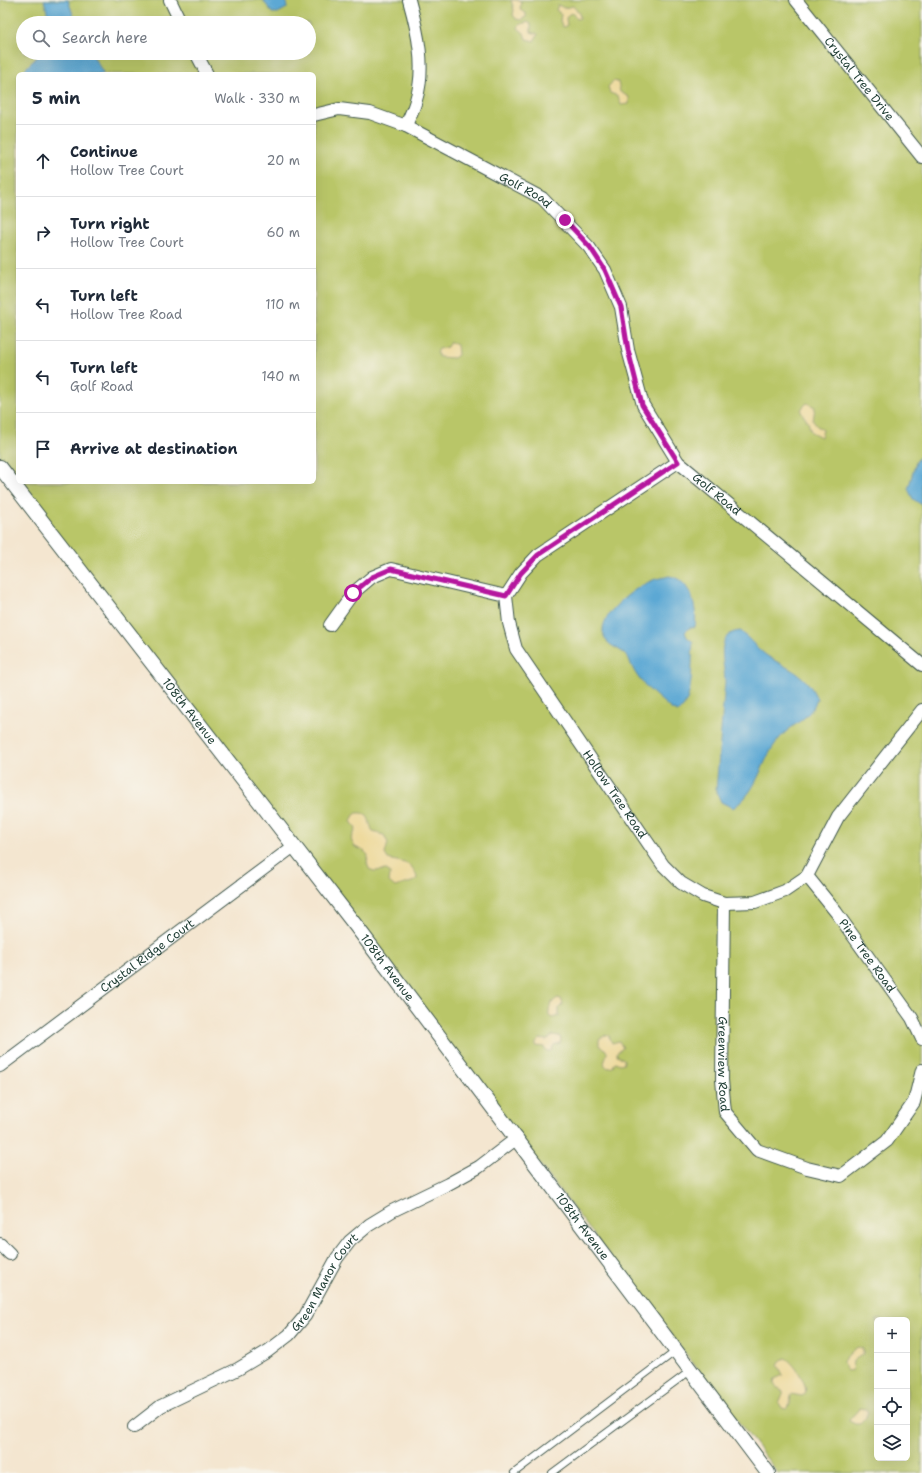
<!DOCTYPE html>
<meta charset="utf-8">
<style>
body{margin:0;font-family:"Shantell Sans",sans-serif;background:#f6f6f7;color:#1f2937}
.controls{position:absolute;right:12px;bottom:12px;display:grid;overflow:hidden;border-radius:6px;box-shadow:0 4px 16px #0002}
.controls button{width:36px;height:36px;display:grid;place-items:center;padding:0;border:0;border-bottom:1px solid #e0e1e3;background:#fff;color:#1f2937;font:20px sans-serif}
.stop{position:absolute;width:12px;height:12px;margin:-9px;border:3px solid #b5179e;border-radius:50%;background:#fff}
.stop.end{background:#b5179e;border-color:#fff;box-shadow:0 1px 4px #0008}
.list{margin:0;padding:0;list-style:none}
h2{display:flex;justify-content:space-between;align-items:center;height:52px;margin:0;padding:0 16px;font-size:17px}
h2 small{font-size:13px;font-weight:400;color:#747a83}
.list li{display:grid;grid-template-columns:26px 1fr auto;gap:12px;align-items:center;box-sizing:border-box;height:72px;padding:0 16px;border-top:1px solid #e0e1e3}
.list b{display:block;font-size:15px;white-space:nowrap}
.list p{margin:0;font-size:13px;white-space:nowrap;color:#747a83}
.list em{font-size:13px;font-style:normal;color:#747a83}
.icon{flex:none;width:22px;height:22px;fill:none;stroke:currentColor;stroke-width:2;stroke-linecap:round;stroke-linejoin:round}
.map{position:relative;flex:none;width:922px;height:1473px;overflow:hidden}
.search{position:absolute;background:#fff;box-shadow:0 4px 16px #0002;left:16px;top:16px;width:300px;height:44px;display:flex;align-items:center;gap:10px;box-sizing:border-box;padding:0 14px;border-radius:22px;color:#747a83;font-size:15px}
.panel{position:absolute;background:#fff;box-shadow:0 4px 16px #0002;left:16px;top:72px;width:300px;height:412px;border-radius:6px}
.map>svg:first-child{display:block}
.green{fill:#b9c668;stroke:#6c824e;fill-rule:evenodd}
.sand{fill:#eeda9e;stroke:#868c69}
.water{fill:#5ba8d4;stroke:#3d7284}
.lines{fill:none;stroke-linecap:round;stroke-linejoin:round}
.service-casing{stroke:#3f564b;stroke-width:8}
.minor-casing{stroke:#3f564b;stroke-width:14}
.tertiary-casing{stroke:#3f564b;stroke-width:16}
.service{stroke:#fff;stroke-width:6}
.minor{stroke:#fff;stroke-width:12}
.tertiary{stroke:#fff;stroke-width:14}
.route{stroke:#b5179e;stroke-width:5}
.labels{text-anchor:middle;stroke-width:3;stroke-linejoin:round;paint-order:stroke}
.street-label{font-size:12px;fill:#1f3d34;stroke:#f7f3e8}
</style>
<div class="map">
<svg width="922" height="1473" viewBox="0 0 922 1473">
<rect width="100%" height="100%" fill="#f7f3e8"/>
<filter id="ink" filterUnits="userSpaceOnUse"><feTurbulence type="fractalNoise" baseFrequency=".025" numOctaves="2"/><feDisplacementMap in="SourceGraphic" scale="8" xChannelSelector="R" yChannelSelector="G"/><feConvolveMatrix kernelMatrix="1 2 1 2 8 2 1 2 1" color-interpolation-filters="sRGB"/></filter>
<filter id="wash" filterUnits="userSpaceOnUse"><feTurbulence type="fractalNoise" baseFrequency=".012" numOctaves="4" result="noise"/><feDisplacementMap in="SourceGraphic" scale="16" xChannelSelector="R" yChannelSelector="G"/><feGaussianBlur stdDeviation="0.9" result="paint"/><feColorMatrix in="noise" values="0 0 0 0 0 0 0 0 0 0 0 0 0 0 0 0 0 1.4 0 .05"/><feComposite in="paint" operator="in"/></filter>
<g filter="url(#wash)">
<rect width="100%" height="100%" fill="#f4e6d0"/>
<path class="green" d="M 0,0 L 922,0 L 922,1473 L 778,1473 L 0,466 ZM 23,23 L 309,23 L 309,53 L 23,53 ZM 18,74 L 314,74 L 314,482 L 18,482 ZM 877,1320 L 907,1320 L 907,1458 L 877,1458 Z"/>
<path class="sand" d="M 511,0 L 519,0 L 521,2 L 520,10 L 526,13 L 526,17 L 521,20 L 516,19 L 513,15 L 514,10 Z
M 558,5 L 564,8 L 573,6 L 579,13 L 580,18 L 577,19 L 572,13 L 569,14 L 566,18 L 567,26 L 563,27 L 560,21 L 561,14 L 556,10 Z
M 527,22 L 531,24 L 531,32 L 538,34 L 534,41 L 526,39 L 524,33 L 518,28 L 519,25 Z
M 613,81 L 618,82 L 620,92 L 629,97 L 629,104 L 621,105 L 618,96 L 610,93 L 608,87 Z
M 450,342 L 457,345 L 458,355 L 454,358 L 439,357 L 437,353 L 439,349 L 447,347 Z
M 807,403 L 815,407 L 813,421 L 817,426 L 823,430 L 821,437 L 811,432 L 808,422 L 801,412 L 802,408 Z
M 357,813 C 371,812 368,822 373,832 L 384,835 L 388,843 L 385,854 L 388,859 C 402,863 413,861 417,878 L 415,881 L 395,887 L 389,882 L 390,874 L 387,870 L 374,871 L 369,869 L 367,863 L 368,855 L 364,851 L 355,847 L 351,840 L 356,829 L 351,821 L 354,815 Z
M 558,998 L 561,999 L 563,1004 L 559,1008 L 559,1016 L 552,1018 L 549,1016 C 548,1009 551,1001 558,998 Z
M 553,1035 L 559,1036 L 561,1039 L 560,1043 L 554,1045 L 551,1051 L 547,1051 L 544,1047 L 536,1046 L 536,1043 L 540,1039 L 547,1040 Z
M 606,1035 L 609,1036 L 612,1043 L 619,1041 L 623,1048 L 617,1052 L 617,1055 L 624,1059 L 624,1063 L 620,1064 L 615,1062 L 613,1067 L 609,1068 C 600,1065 607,1058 607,1052 L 605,1049 L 599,1046 L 599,1039 Z
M 858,1347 L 863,1349 L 863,1354 L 853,1361 L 852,1370 L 847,1371 L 844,1367 L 843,1361 L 852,1351 Z
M 785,1358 C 793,1361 809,1385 805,1394 L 802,1396 L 791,1394 L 790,1405 L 786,1409 L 782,1408 L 779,1403 L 784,1391 L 776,1387 L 774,1384 L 775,1379 L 783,1375 L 778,1365 L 780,1361 Z
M 860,1408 L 866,1409 L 868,1412 L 865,1419 L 860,1424 L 855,1424 L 849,1421 L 850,1419 Z"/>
<path class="water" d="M 44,0 L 68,0 L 76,23 L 50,23 Z
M 263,0 L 286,0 L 287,8 L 278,13 L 272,13 Z
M 41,53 L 91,53 L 104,74 L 20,74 Z
M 922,453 L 922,505 L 913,499 L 908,489 L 916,462 Z
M 669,576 C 690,578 698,609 695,627 L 689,628 L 685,632 L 687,637 L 693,642 C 691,660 695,704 677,712 C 671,710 667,705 662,701 C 647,688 635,678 629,659 C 625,650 611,648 606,640 C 591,619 635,587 651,581 C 656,578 663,578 669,576 Z
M 741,631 C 749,639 758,649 766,655 C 788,670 806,672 817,699 C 809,721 792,723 779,739 C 760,761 760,790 733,808 L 721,802 L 716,791 L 725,682 C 725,664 713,632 741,631 Z"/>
</g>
<g filter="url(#ink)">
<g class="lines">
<g class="service-casing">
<path id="service" d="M 514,1473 L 676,1351
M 552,1473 L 690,1371"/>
</g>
<g class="minor-casing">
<g id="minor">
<path d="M 170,0 L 181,23"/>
<path id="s1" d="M 796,0 L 922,157"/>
<path d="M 196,53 L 207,74"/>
<path id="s2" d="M 314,115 L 339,109 L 370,113 L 406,126 L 542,198 L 589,247 L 605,270 L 621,307 L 628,350 L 643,405 L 678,462 L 922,665"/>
<path d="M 406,126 C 409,117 414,109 416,100 C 426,68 418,32 409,0"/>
<path id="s3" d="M 678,462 L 538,555 L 521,573 L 506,596 L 509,623 L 516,649 L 663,865 L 681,883 L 703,896 L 724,903 L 755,902 L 785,891 L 807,876 L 838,817 L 922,710"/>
<path d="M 330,625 L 353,593 L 372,577 L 391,569 L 506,596"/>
<path id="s4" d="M 807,876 L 836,912 L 912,1018 L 922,1039"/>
<path id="s5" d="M 724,903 L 722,1080 L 725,1112 L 757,1150 L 807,1168 L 841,1176 L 887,1141 L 914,1102 L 922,1070"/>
<path id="s6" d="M 0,1066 L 294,846"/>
<path d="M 0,1244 L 10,1254"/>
<path id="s7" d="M 134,1427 L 161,1406 L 238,1369 L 268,1351 L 289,1335 L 305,1316 L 337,1258 L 350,1241 L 369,1225 L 392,1211 L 448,1184 L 479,1167 L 517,1138"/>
</g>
</g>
<g class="tertiary-casing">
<g id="tertiary">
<path id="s8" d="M 0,467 L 356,926 L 768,1473"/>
</g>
</g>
<use href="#service" class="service"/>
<use href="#minor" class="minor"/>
<use href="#tertiary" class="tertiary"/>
</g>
</g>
<g class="lines" filter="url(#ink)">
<path class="route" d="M 353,593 L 372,577 L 391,569 L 506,596 L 521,573 L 538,555 L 678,462 L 642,405 L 628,350 L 621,307 L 605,270 L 590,247 L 565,220"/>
</g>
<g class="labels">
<g class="street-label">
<text dy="4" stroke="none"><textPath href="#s1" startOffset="101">Crystal Tree Drive</textPath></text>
<text dy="4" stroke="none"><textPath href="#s2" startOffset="231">Golf Road</textPath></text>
<text dy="4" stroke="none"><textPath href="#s2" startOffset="603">Golf Road</textPath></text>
<text dy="4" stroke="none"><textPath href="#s8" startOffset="309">108th Avenue</textPath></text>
<text dy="4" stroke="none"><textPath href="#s3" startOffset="450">Hollow Tree Road</textPath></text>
<text dy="4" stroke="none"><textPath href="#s6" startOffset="184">Crystal Ridge Court</textPath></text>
<text dy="4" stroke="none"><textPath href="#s4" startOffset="100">Pine Tree Road</textPath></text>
<text dy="4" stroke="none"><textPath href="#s8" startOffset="633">108th Avenue</textPath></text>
<text dy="4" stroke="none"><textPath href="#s5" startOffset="161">Greenview Road</textPath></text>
<text dy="4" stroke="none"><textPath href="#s8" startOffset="957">108th Avenue</textPath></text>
<text dy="4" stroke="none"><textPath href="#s7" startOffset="245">Green Manor Court</textPath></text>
</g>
</g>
</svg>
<div class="controls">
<button>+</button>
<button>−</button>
<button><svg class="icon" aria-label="locate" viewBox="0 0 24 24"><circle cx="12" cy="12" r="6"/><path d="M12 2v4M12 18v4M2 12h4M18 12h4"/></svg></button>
<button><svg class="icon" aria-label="layers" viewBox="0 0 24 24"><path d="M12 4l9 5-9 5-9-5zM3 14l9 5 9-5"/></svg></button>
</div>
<div class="stop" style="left:353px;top:593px"></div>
<div class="stop end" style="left:565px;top:220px"></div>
<div class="search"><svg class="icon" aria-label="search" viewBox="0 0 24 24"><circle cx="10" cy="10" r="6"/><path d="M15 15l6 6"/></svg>Search here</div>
<section class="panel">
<h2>5 min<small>Walk · 330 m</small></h2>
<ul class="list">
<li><svg class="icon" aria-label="ahead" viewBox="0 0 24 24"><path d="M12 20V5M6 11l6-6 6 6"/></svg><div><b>Continue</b><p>Hollow Tree Court</p></div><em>20 m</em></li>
<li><svg class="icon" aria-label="right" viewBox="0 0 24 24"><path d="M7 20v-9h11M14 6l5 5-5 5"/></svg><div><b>Turn right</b><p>Hollow Tree Court</p></div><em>60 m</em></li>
<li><svg class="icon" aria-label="left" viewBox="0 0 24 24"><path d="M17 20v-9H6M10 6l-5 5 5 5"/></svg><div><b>Turn left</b><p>Hollow Tree Road</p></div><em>110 m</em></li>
<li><svg class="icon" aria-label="left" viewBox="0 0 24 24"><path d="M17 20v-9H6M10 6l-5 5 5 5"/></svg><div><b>Turn left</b><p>Golf Road</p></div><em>140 m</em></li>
<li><svg class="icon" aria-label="arrive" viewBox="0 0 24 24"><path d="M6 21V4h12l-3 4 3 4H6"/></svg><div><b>Arrive at destination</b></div></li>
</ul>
</section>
</div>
